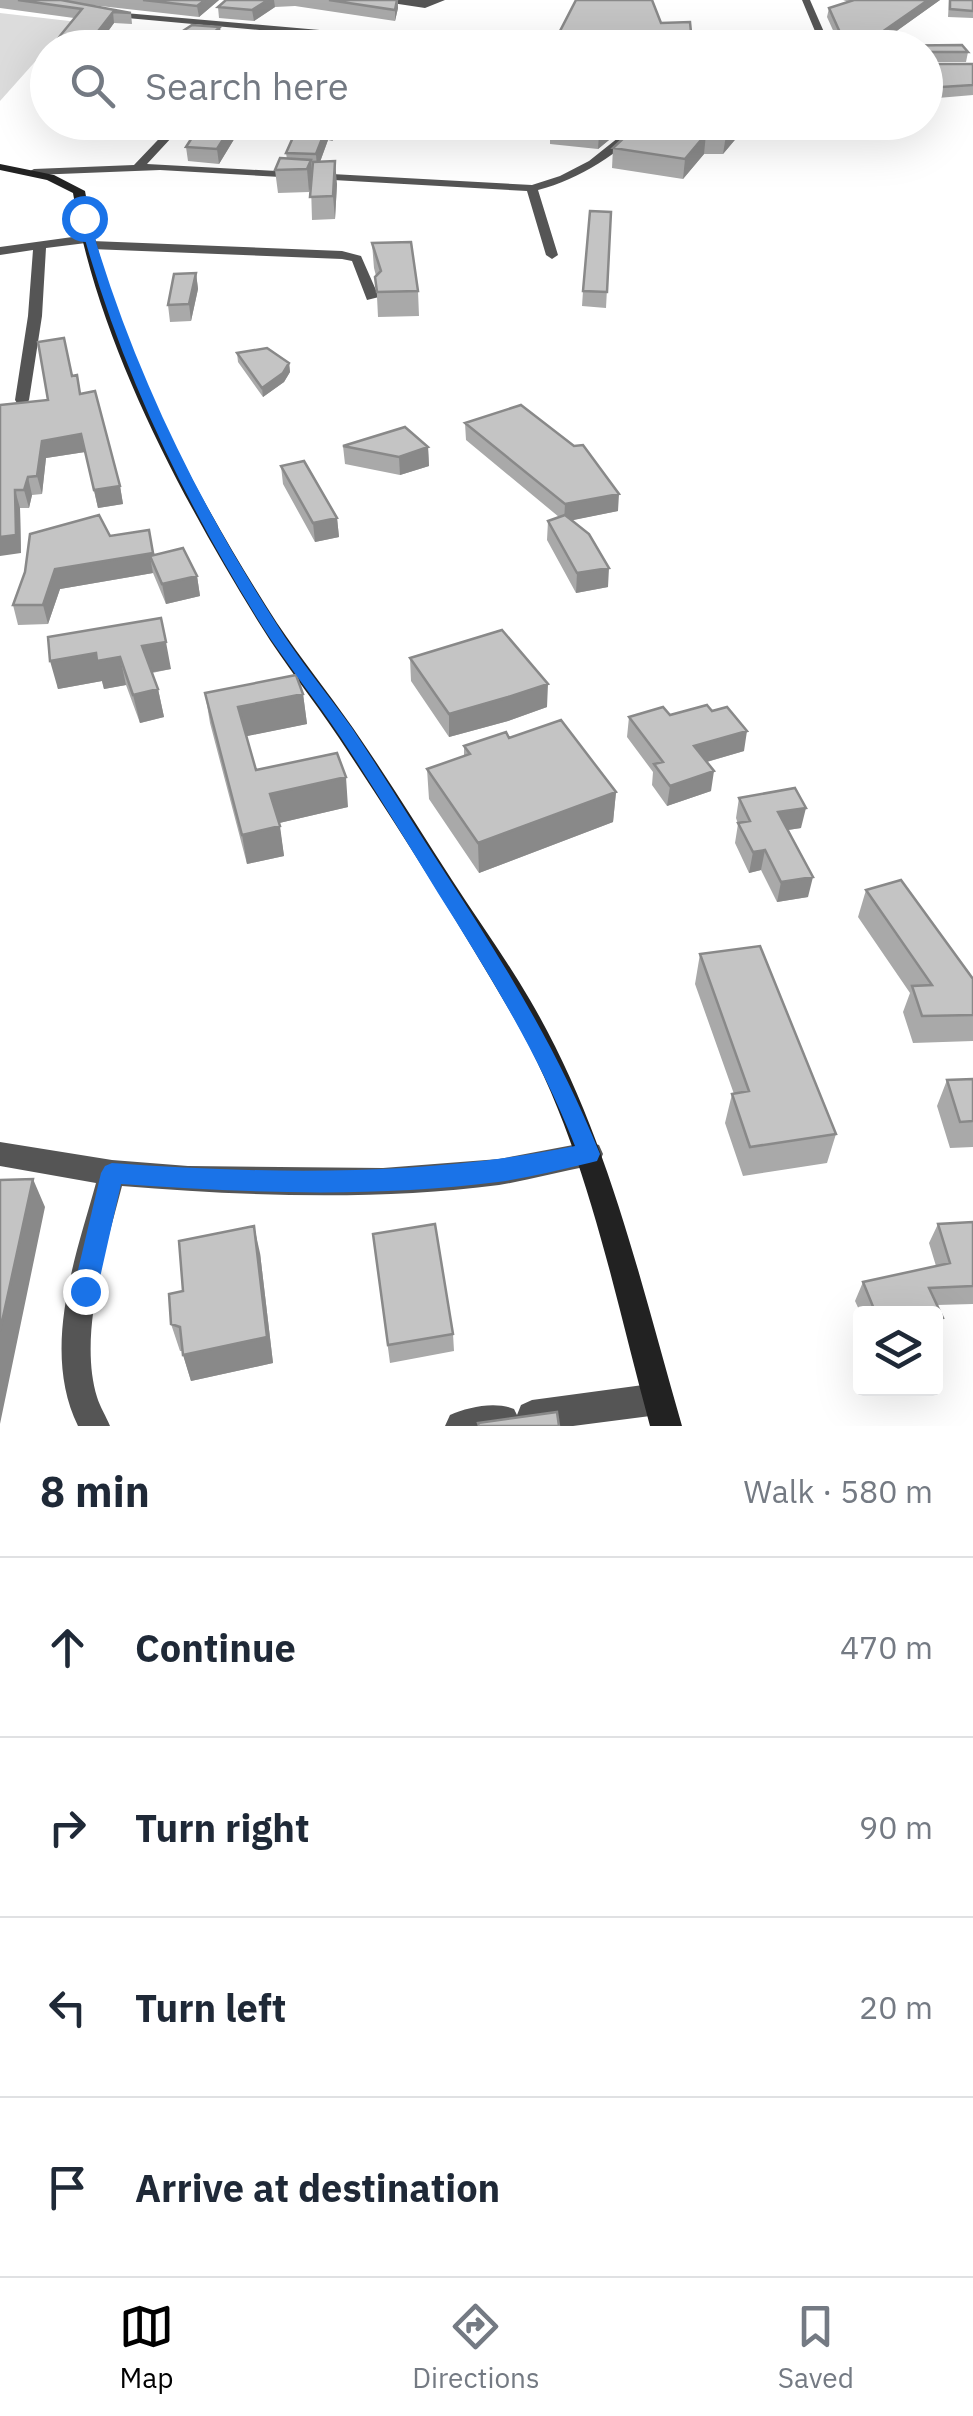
<!DOCTYPE html>
<meta charset="utf-8">
<style>
body{margin:0;font-family:"IBM Plex Sans",sans-serif;background:#f6f6f7;color:#1f2937}
.controls{position:absolute;right:30px;bottom:30px;display:grid;overflow:hidden;border-radius:10px;box-shadow:0 10px 40px #0002}
.controls button{width:90px;height:90px;display:grid;place-items:center;padding:0;border:0;border-bottom:2px solid #e0e1e3;background:#fff;color:#1f2937;font:50px sans-serif}
.stop{position:absolute;width:30px;height:30px;margin:-22px;border:8px solid #1a73e8;border-radius:50%;background:#fff}
.stop.end{background:#1a73e8;border-color:#fff;box-shadow:0 2px 10px #0008}
.list{margin:0;padding:0;list-style:none}
h2{display:flex;justify-content:space-between;align-items:center;height:130px;margin:0;padding:0 40px;font-size:42px}
h2 small{font-size:32px;font-weight:400;color:#747a83}
.list li{display:grid;grid-template-columns:65px 1fr auto;gap:30px;align-items:center;box-sizing:border-box;height:180px;padding:0 40px;border-top:2px solid #e0e1e3}
.list b{display:block;font-size:38px;white-space:nowrap}
.list em{font-size:32px;font-style:normal;color:#747a83}
.icon{flex:none;width:55px;height:55px;fill:none;stroke:currentColor;stroke-width:2;stroke-linecap:round;stroke-linejoin:round}
.map{position:relative;flex:none;width:973px;height:1426px;overflow:hidden}
.search{position:absolute;background:#fff;box-shadow:0 10px 40px #0002;left:30px;right:30px;top:30px;height:110px;display:flex;align-items:center;gap:25px;box-sizing:border-box;padding:0 35px;border-radius:55px;color:#747a83;font-size:38px}
.sheet{height:850px;background:#fff}
nav{display:flex;justify-content:space-around;align-items:center;box-sizing:border-box;height:140px;border-top:2px solid #e0e1e3;background:#fff;font-size:28px;color:#747a83}
nav a{display:grid;justify-items:center;gap:5px}
nav .on{color:#000}
.map>svg:first-child{display:block}
.green{fill:#dcdcdc}
.lines{fill:none;stroke-linecap:round;stroke-linejoin:round}
.street{fill:#555;fill-rule:evenodd}
.secondary{fill:#222;fill-rule:evenodd}
.wall{fill:#a9a9a9}
.shaded-wall{fill:#898989}
.building{fill:#c4c4c4;stroke:#898989;stroke-width:2.5}
.route{fill:#1a73e8}
</style>
<div class="map">
<svg width="973" height="1426" viewBox="0 0 973 1426">
<rect width="100%" height="100%" fill="#fff"/>
<path class="green" d="M 0,13 L 78,22 L 66,27 L 0,101 Z"/>
<g class="lines">
<path class="street" d="M 372,0 L 445,0 L 425,8 Z
M 802,0 L 810,0 L 831,48 L 822,48 Z
M 102,11 L 491,45 L 495,48 L 455,48 L 105,16 Z
M 175,122 L 186,122 L 147,164 L 532,185 L 560,176 L 589,161 L 638,122 L 650,122 C 619,153 581,179 538,190 L 558,255 L 552,259 L 546,255 L 527,191 L 160,170 L 34,175 L 28,172 L 34,169 L 134,165 Z
M 87,235 L 91,236 L 92,241 L 342,251 L 361,256 L 379,297 L 367,300 L 352,261 L 342,259 L 91,249 L 87,248 L 86,243 L 46,248 L 42,316 L 29,400 L 27,403 L 17,403 L 15,400 L 28,316 L 33,250 L 0,255 L 0,247 Z
M 0,1142 L 112,1160 L 188,1166 L 383,1168 L 499,1159 L 589,1142 L 599,1145 L 603,1154 L 599,1163 L 589,1166 C 559,1172 529,1180 499,1185 C 377,1201 244,1196 122,1186 C 106,1248 78,1335 97,1397 C 100,1407 106,1416 110,1426 L 78,1426 C 41,1350 75,1259 96,1183 L 0,1166 Z
M 658,1383 L 669,1388 L 674,1399 L 669,1410 L 658,1415 L 573,1426 L 521,1426 L 518,1421 L 516,1426 L 445,1426 L 450,1415 C 468,1407 495,1401 514,1409 L 517,1415 L 521,1405 L 532,1400 Z"/>
<path class="secondary" d="M 0,164 L 54,175 L 85,191 C 110,337 197,499 277,623 C 301,659 328,692 353,728 C 387,777 419,829 452,880 C 478,920 506,959 530,1000 C 607,1131 640,1281 682,1426 L 650,1426 C 612,1287 585,1138 511,1013 C 457,920 398,827 339,738 C 314,700 285,665 261,626 C 182,499 97,341 73,193 L 47,180 L 0,170 Z"/>
</g>
<path class="wall" d="M 0,0 L 219,0 L 199,17 L 82,4 L 131,13 L 132,24 L 114,23 L 96,48 L 50,48 L 74,18 L 0,8 Z
M 226,0 L 398,0 L 398,8 L 395,21 L 295,6 L 275,7 L 254,21 L 219,18 L 218,7 Z
M 843,0 L 940,0 L 875,46 L 962,45 L 968,52 L 966,62 L 926,62 L 926,48 L 841,48 L 827,17 L 829,8 L 849,2 Z
M 949,0 L 973,0 L 973,18 L 948,17 Z
M 661,23 L 692,48 L 558,48 L 558,35 Z
M 926,64 L 973,64 L 973,95 L 926,99 Z
M 200,122 L 350,122 L 332,141 L 328,140 L 320,162 L 337,184 L 335,219 L 312,220 L 311,186 L 309,192 L 278,193 L 275,170 L 287,159 L 286,153 L 292,140 L 236,136 L 219,164 L 188,161 L 186,147 Z
M 555,122 L 631,122 L 598,149 L 550,144 L 550,129 Z
M 646,122 L 740,122 L 739,135 L 723,154 L 704,154 L 683,179 L 612,168 L 613,148 Z
M 611,212 L 606,308 L 582,306 L 583,291 Z
M 372,243 L 418,291 L 419,316 L 378,317 L 376,276 L 374,268 Z
M 196,273 L 198,289 L 191,321 L 170,322 L 168,305 Z
M 237,353 L 289,363 L 290,372 L 284,382 L 263,397 L 238,362 Z
M 72,375 L 81,393 L 120,486 L 123,504 L 98,508 L 85,452 L 46,458 L 42,494 L 32,495 L 29,508 L 20,508 L 21,553 L 0,405 L 48,400 Z
M 465,423 L 618,511 L 572,520 L 608,587 L 576,593 L 547,540 L 548,521 L 559,517 L 466,440 Z
M 343,446 L 428,447 L 429,466 L 400,475 L 345,464 Z
M 281,466 L 337,518 L 339,537 L 315,542 L 283,484 Z
M 110,536 L 197,576 L 200,596 L 166,604 L 153,573 L 60,589 L 48,624 L 18,625 L 13,605 Z
M 48,637 L 171,669 L 152,673 L 158,689 L 164,717 L 140,723 L 126,685 L 104,689 L 102,681 L 58,689 Z
M 410,658 L 547,707 L 508,721 L 449,737 L 411,681 Z
M 205,693 L 303,694 L 307,724 L 246,736 L 256,770 L 348,807 L 279,823 L 284,856 L 247,864 L 210,723 Z
M 670,715 L 744,751 L 707,762 L 711,791 L 667,806 L 652,785 L 653,772 L 627,737 L 629,717 Z
M 509,738 L 616,792 L 613,822 L 479,873 L 429,799 L 427,769 L 464,756 L 464,746 Z
M 739,798 L 801,828 L 788,830 L 808,897 L 777,902 L 761,870 L 749,873 L 735,843 L 738,824 L 736,818 Z
M 866,890 L 973,979 L 973,1041 L 913,1043 L 903,1012 L 910,993 L 858,917 Z
M 700,954 L 836,1134 L 827,1163 L 743,1176 L 725,1123 L 732,1094 L 734,1094 L 695,984 Z
M 973,1079 L 973,1147 L 950,1148 L 937,1106 L 947,1080 Z
M 973,1222 L 973,1304 L 937,1305 L 943,1318 L 936,1334 L 936,1314 L 861,1314 L 855,1301 L 863,1282 L 936,1266 L 929,1243 L 938,1224 Z
M 373,1234 L 453,1334 L 454,1351 L 390,1363 Z
M 260,1253 L 273,1363 L 191,1381 L 182,1351 L 180,1351 L 171,1324 L 183,1291 Z"/>
<path class="shaded-wall" d="M 205,0 L 219,0 L 199,17 L 197,6 Z
M 268,0 L 274,0 L 275,7 L 254,21 L 252,10 Z
M 397,0 L 398,8 L 395,21 L 395,10 Z
M 928,0 L 940,0 L 873,48 L 862,46 Z
M 113,12 L 114,23 L 96,48 L 85,48 Z
M 220,27 L 222,40 L 214,48 L 197,48 Z
M 234,122 L 236,136 L 219,164 L 217,149 Z
M 335,122 L 350,122 L 332,141 L 331,126 Z
M 614,122 L 631,122 L 598,149 L 599,134 Z
M 736,122 L 740,122 L 739,135 L 723,154 L 726,135 Z
M 327,126 L 328,140 L 317,170 L 316,154 Z
M 706,134 L 704,154 L 683,179 L 685,159 Z
M 311,160 L 312,182 L 309,192 L 307,169 Z
M 335,161 L 337,184 L 335,219 L 333,196 Z
M 196,273 L 198,289 L 191,321 L 189,304 Z
M 289,363 L 290,372 L 284,382 L 263,397 L 262,388 Z
M 81,434 L 85,452 L 46,458 L 42,494 L 37,476 L 42,441 Z
M 428,447 L 429,466 L 400,475 L 399,457 Z
M 28,477 L 32,495 L 29,508 L 24,490 Z
M 120,486 L 123,504 L 98,508 L 94,490 Z
M 15,490 L 20,508 L 21,553 L 0,556 L 0,537 Z
M 619,494 L 618,511 L 564,522 L 565,504 Z
M 337,518 L 339,537 L 315,542 L 313,523 Z
M 149,530 L 157,572 L 150,556 L 153,573 L 60,589 L 48,624 L 43,605 L 55,569 Z
M 609,568 L 608,587 L 576,593 L 577,573 Z
M 197,576 L 200,596 L 166,604 L 162,584 Z
M 166,642 L 171,669 L 148,673 L 142,646 Z
M 96,653 L 120,657 L 126,685 L 104,689 L 102,681 L 58,689 L 50,661 Z
M 548,684 L 547,707 L 508,721 L 449,737 L 449,714 Z
M 158,689 L 164,717 L 140,723 L 133,695 Z
M 303,694 L 307,724 L 243,737 L 238,707 Z
M 747,731 L 744,751 L 692,766 L 694,746 Z
M 714,771 L 711,791 L 667,806 L 670,786 Z
M 346,777 L 348,807 L 275,824 L 270,794 Z
M 616,792 L 613,822 L 479,873 L 478,843 Z
M 806,808 L 801,828 L 774,832 L 778,812 Z
M 280,826 L 284,856 L 247,864 L 242,835 Z
M 765,850 L 761,870 L 749,873 L 753,852 Z
M 813,877 L 808,897 L 777,902 L 781,882 Z
M 33,1179 L 45,1207 L 0,1424 L 0,1331 Z
M 254,1226 L 260,1253 L 273,1363 L 191,1381 L 183,1355 Z
M 943,1318 L 936,1334 L 936,1320 Z"/>
<path class="building" d="M 18,0 L 61,0 L 131,13 L 113,12 L 85,48 L 50,48 L 82,9 Z
M 143,0 L 205,0 L 197,6 Z
M 226,0 L 268,0 L 252,10 L 218,7 Z
M 329,0 L 397,0 L 395,10 Z
M 576,0 L 652,0 L 661,23 L 690,22 L 692,43 L 685,48 L 615,48 L 620,39 L 558,35 Z
M 854,0 L 928,0 L 862,46 L 962,45 L 968,52 L 926,52 L 926,48 L 847,48 L 829,8 Z
M 950,0 L 973,0 L 973,11 L 950,9 Z
M 192,25 L 220,27 L 197,48 L 157,48 Z
M 299,34 L 420,45 L 418,48 L 282,48 Z
M 479,39 L 501,40 L 497,48 L 474,48 Z
M 926,64 L 973,64 L 973,85 L 926,88 Z
M 202,122 L 234,122 L 217,149 L 186,147 Z
M 255,122 L 335,122 L 331,126 L 327,126 L 316,154 L 286,153 L 298,126 Z
M 555,122 L 614,122 L 599,134 L 550,129 Z
M 646,122 L 736,122 L 726,135 L 706,134 L 685,159 L 613,148 L 629,133 Z
M 280,158 L 311,160 L 307,169 L 275,170 Z
M 335,161 L 333,196 L 310,197 L 313,162 Z
M 590,211 L 611,212 L 607,292 L 583,291 Z
M 411,242 L 418,291 L 377,292 L 375,277 L 381,271 L 372,243 Z
M 196,273 L 189,304 L 168,305 L 174,274 Z
M 64,338 L 72,376 L 77,375 L 80,394 L 95,391 L 120,486 L 94,490 L 81,434 L 42,441 L 37,476 L 28,477 L 24,490 L 15,490 L 16,535 L 0,537 L 0,405 L 48,400 L 38,342 Z
M 267,348 L 289,363 L 283,373 L 262,388 L 237,353 Z
M 521,405 L 574,446 L 583,445 L 619,494 L 565,504 L 465,423 Z
M 405,427 L 428,447 L 399,457 L 343,446 Z
M 304,461 L 337,518 L 313,523 L 281,466 Z
M 99,515 L 110,536 L 149,530 L 153,553 L 55,569 L 43,605 L 13,605 L 25,572 L 30,534 Z
M 565,515 L 589,534 L 609,568 L 577,573 L 548,521 Z
M 183,548 L 197,576 L 162,584 L 150,556 Z
M 161,618 L 166,642 L 142,646 L 158,689 L 133,695 L 120,657 L 97,661 L 96,653 L 50,661 L 48,637 Z
M 502,630 L 548,684 L 508,697 L 449,714 L 410,658 Z
M 296,675 L 303,694 L 238,707 L 256,770 L 337,753 L 346,777 L 270,794 L 280,826 L 242,835 L 205,693 Z
M 707,705 L 712,711 L 727,707 L 747,731 L 694,746 L 714,771 L 670,786 L 654,764 L 663,762 L 629,717 L 663,707 L 670,715 Z
M 561,720 L 616,792 L 478,843 L 427,769 L 470,754 L 464,746 L 506,732 L 509,738 Z
M 795,788 L 806,808 L 778,812 L 813,877 L 781,882 L 765,850 L 753,852 L 738,823 L 750,821 L 739,798 Z
M 901,880 L 973,979 L 973,1015 L 922,1016 L 912,986 L 932,985 L 866,890 Z
M 760,946 L 836,1134 L 750,1147 L 732,1094 L 749,1091 L 700,954 Z
M 973,1079 L 973,1121 L 960,1122 L 947,1080 Z
M 33,1179 L 0,1331 L 0,1180 Z
M 973,1222 L 973,1286 L 929,1288 L 943,1318 L 936,1320 L 936,1314 L 876,1314 L 863,1282 L 950,1263 L 938,1224 Z
M 435,1224 L 453,1334 L 388,1345 L 373,1234 Z
M 254,1226 L 267,1337 L 183,1355 L 180,1327 L 171,1324 L 169,1294 L 183,1291 L 179,1241 Z
M 557,1412 L 559,1426 L 479,1426 L 478,1423 Z"/>
<path class="route" d="M 84,216 L 89,218 C 130,363 195,497 276,623 C 299,660 327,693 352,728 C 383,774 412,822 442,868 C 505,965 556,1046 600,1154 L 597,1161 L 589,1163 C 559,1170 528,1178 498,1182 C 375,1198 245,1193 121,1184 L 97,1291 L 93,1299 L 85,1303 L 77,1299 L 73,1291 L 101,1173 L 105,1166 L 112,1163 C 267,1174 423,1177 575,1146 C 539,1055 490,975 438,893 C 406,841 375,789 341,738 C 316,700 287,665 262,626 C 182,498 118,364 79,218 Z"/>
</svg>
<div class="controls">
<button><svg class="icon" aria-label="layers" viewBox="0 0 24 24"><path d="M12 4l9 5-9 5-9-5zM3 14l9 5 9-5"/></svg></button>
</div>
<div class="stop" style="left:84px;top:218px"></div>
<div class="stop end" style="left:85px;top:1291px"></div>
<div class="search"><svg class="icon" aria-label="search" viewBox="0 0 24 24"><circle cx="10" cy="10" r="6"/><path d="M15 15l6 6"/></svg>Search here</div>
</div>
<section class="sheet">
<h2>8 min<small>Walk · 580 m</small></h2>
<ul class="list">
<li><svg class="icon" aria-label="ahead" viewBox="0 0 24 24"><path d="M12 20V5M6 11l6-6 6 6"/></svg><div><b>Continue</b></div><em>470 m</em></li>
<li><svg class="icon" aria-label="right" viewBox="0 0 24 24"><path d="M7 20v-9h11M14 6l5 5-5 5"/></svg><div><b>Turn right</b></div><em>90 m</em></li>
<li><svg class="icon" aria-label="left" viewBox="0 0 24 24"><path d="M17 20v-9H6M10 6l-5 5 5 5"/></svg><div><b>Turn left</b></div><em>20 m</em></li>
<li><svg class="icon" aria-label="arrive" viewBox="0 0 24 24"><path d="M6 21V4h12l-3 4 3 4H6"/></svg><div><b>Arrive at destination</b></div></li>
</ul>
</section>
<nav>
<a class="on"><svg class="icon" aria-label="map" viewBox="0 0 24 24"><path d="M3 6l6-2 6 2 6-2v14l-6 2-6-2-6 2zM9 4v14M15 6v14"/></svg>Map</a>
<a><svg class="icon" aria-label="directions" viewBox="0 0 24 24"><path d="M12 3l9 9-9 9-9-9zM9 14v-3h6M13 9l2 2-2 2"/></svg>Directions</a>
<a><svg class="icon" aria-label="saved" viewBox="0 0 24 24"><path d="M7 4h10v16l-5-4-5 4z"/></svg>Saved</a>
</nav>
